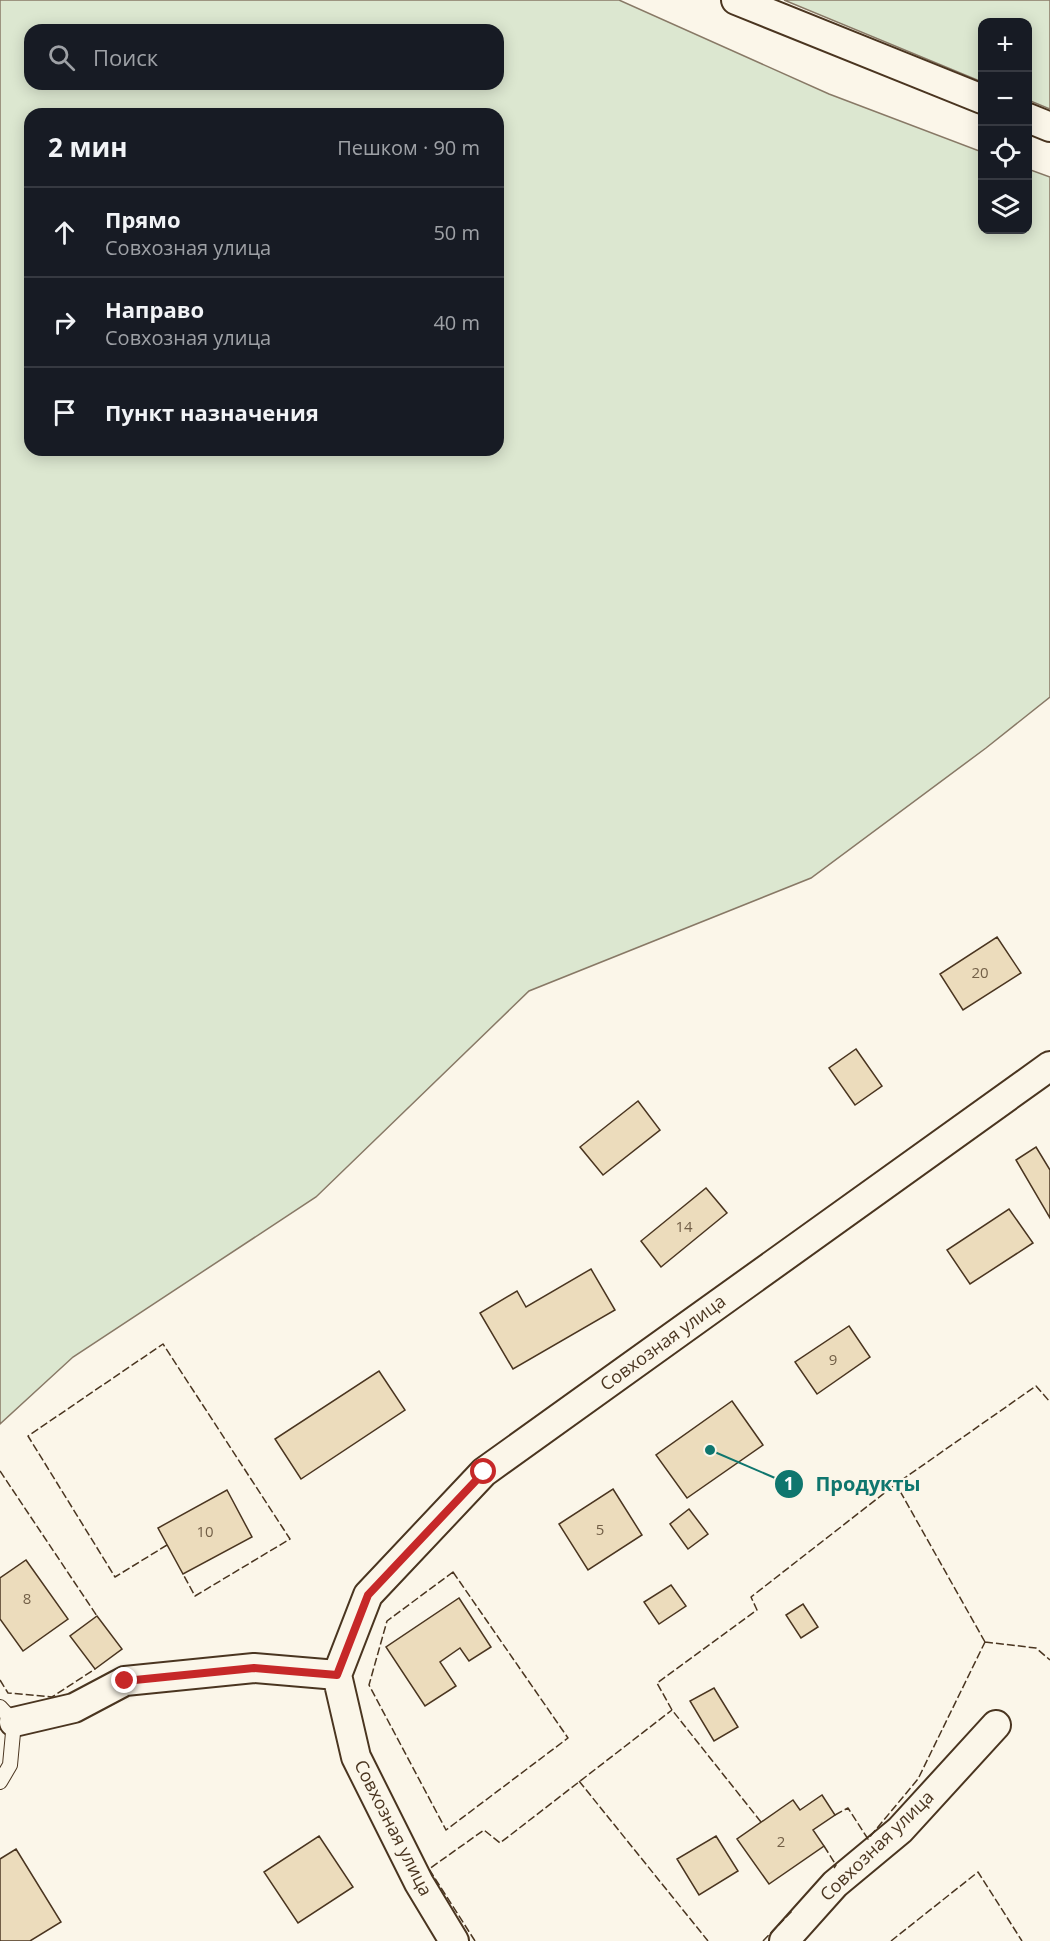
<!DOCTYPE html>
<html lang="ru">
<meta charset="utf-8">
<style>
body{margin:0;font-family:"Open Sans",sans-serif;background:#20242c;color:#f1f3f6}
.controls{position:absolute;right:18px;top:18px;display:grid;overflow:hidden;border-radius:12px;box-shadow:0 3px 15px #0003}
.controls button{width:54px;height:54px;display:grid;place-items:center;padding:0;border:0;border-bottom:2px solid #363941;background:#171b24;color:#f1f3f6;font:30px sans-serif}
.stop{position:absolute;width:18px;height:18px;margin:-14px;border:4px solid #c62828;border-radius:50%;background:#fff}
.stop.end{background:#c62828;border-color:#fff;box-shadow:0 2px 6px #0008}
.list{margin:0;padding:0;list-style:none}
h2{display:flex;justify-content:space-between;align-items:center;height:78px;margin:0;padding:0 24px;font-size:26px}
h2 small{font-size:20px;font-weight:400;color:#9ea1a6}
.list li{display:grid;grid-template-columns:39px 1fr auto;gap:18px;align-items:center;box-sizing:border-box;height:90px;padding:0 24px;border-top:2px solid #363941}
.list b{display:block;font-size:22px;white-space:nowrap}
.list p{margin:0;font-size:20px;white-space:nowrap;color:#9ea1a6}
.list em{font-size:20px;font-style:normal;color:#9ea1a6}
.icon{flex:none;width:33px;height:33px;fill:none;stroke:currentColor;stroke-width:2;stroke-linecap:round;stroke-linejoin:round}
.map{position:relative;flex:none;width:1050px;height:1941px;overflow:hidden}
.search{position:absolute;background:#171b24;box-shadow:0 3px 15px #0003;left:24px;top:24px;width:480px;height:66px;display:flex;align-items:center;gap:15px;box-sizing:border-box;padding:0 21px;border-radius:18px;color:#9ea1a6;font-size:22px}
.panel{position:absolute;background:#171b24;box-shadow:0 3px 15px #0003;left:24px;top:108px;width:480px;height:348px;border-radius:18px}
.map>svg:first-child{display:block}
.green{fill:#dce7d0;stroke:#887966;stroke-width:1.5;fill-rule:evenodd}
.building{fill:#ecdcbc;stroke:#4a3520;stroke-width:1.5}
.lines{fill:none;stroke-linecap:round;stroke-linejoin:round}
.lane-casing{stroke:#4a3520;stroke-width:16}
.street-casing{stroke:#4a3520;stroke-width:32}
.lane{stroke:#fbf6e9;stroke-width:14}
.street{stroke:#fbf6e9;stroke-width:28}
.fence{stroke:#4a3520;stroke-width:1.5;stroke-dasharray:8 3;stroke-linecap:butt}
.route{stroke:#c62828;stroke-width:8}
.labels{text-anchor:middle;stroke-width:4.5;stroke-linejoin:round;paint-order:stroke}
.number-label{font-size:15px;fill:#725f47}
.street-label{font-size:18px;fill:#4a3520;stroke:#fbf6e9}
.leader{fill:none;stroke:#0f766e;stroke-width:2}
.callout-dot{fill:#0f766e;stroke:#fbf6e9;stroke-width:2}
.mark-label{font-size:18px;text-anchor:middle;font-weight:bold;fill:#fff}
.callout-label{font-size:20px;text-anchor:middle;font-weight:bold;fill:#0f766e;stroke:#fbf6e9;stroke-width:4.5;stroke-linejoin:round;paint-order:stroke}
</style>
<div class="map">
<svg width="1050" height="1941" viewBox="0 0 1050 1941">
<rect width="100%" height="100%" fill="#fbf6e9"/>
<path class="green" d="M 0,0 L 619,0 L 829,94 L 982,152 L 982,230 L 1028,230 L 1028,169 L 1050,177 L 1050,697 L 986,748 L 811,878 L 529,991 L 316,1197 L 73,1357 L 0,1424 ZM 30,30 L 498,30 L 498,84 L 30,84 ZM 30,114 L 498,114 L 498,450 L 30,450 Z
M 784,0 L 1050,0 L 1050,109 L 1028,100 L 1028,22 L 982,22 L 982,82 Z"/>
<path class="building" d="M 997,937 L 1021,973 L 963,1010 L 940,974 Z
M 856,1049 L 882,1086 L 855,1105 L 829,1068 Z
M 638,1101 L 660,1130 L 603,1175 L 580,1147 Z
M 1036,1147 L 1050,1170 L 1050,1218 L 1016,1160 Z
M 706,1188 L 727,1213 L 661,1267 L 641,1241 Z
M 1009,1209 L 1033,1243 L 970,1284 L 947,1250 Z
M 591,1269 L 615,1310 L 513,1369 L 480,1313 L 517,1291 L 526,1307 Z
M 849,1326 L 870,1357 L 817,1394 L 795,1362 Z
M 379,1371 L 405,1410 L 301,1479 L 275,1439 Z
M 732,1401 L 763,1445 L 687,1498 L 656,1455 Z
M 613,1489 L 642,1535 L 588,1570 L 559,1524 Z
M 227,1490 L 252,1537 L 183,1574 L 158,1528 Z
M 689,1509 L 708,1534 L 688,1549 L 670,1524 Z
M 26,1560 L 68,1619 L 23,1651 L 0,1619 L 0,1578 Z
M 671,1585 L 686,1606 L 659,1624 L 644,1602 Z
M 459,1598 L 491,1647 L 469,1661 L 460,1648 L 440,1662 L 456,1686 L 425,1706 L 386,1647 Z
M 803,1604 L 818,1627 L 801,1638 L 786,1615 Z
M 97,1616 L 122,1649 L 95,1669 L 70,1636 Z
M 714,1688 L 738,1727 L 714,1741 L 690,1701 Z
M 822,1795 L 835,1815 L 813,1830 L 824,1846 L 769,1884 L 737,1839 L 793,1800 L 800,1810 Z
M 319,1836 L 353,1887 L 298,1923 L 264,1872 Z
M 716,1836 L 738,1871 L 699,1895 L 677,1859 Z
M 16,1849 L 61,1922 L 30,1941 L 0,1941 L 0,1859 Z"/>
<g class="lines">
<g class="lane-casing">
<path id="lane" d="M 0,1707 L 14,1722 L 10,1765 L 0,1782"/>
</g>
<g class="street-casing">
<path id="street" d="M 736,0 L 982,99
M 1028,118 L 1050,127
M 14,1722 L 74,1708 L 125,1681 L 254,1668 L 337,1675
M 454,1941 L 419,1883 L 356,1757 L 337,1675 L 368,1595 L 484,1472 L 1050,1066
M 784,1941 L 835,1884 L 900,1830 L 996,1725"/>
</g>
<use href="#lane" class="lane"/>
<use href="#street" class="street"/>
<path class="fence" d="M 0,1471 L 97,1616
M 167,1545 L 115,1577 L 28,1436 L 163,1344 L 290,1539 L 195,1596 L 183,1574
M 453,1572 L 568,1738 L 446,1830 L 369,1685 L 387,1621 Z
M 985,1642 L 896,1484 L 1036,1386 L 1050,1402
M 985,1642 L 1036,1648 L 1050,1660
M 0,1680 L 8,1693 L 52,1697 L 95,1669
M 579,1781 L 708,1941
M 835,1815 L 848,1808 L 868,1839 L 918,1779 L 985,1642
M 761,1822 L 672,1710 L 657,1683 L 757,1610 L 751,1597 L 896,1484
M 824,1846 L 836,1865 L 834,1868
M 475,1941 L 429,1869 L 484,1830 L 500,1843 L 672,1710
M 763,1941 L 792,1911
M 891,1941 L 978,1872 L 1022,1941"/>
</g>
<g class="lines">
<path class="route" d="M 125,1681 L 254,1668 L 337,1675 L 368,1595 L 484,1472"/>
</g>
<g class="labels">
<g class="number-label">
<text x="980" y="978">20</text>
<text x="684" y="1232">14</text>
<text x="833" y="1365">9</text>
<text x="600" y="1535">5</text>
<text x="205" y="1537">10</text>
<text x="27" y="1604">8</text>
<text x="781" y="1847">2</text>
</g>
<g class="street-label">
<text transform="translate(663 1343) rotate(-36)" y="6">Совхозная улица</text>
<text transform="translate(393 1828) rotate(63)" y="6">Совхозная улица</text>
<text transform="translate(877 1846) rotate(-44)" y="6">Совхозная улица</text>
</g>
</g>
<path class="leader" d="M710 1450L789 1484"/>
<g class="callout-dot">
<circle cx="710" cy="1450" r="6"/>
<circle cx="789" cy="1484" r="15"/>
</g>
<g class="mark-label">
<text x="789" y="1490">1</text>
</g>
<g class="callout-label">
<text x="868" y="1491">Продукты</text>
</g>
</svg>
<div class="controls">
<button>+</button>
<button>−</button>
<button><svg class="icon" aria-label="locate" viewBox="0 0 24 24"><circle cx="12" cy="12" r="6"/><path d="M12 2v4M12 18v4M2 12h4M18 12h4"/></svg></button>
<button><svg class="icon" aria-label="layers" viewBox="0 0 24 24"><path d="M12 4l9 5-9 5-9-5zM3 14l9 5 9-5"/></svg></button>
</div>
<div class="stop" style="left:484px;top:1472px"></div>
<div class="stop end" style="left:125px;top:1681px"></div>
<div class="search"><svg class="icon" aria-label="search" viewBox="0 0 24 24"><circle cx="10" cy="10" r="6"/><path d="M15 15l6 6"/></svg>Поиск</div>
<section class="panel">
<h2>2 мин<small>Пешком · 90 m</small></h2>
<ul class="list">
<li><svg class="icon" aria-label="ahead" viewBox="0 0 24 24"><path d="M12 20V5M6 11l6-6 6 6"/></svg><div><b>Прямо</b><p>Совхозная улица</p></div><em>50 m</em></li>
<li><svg class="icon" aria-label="right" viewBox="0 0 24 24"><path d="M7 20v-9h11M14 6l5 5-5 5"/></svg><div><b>Направо</b><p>Совхозная улица</p></div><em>40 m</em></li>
<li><svg class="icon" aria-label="arrive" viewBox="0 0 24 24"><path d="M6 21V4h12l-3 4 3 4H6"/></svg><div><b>Пункт назначения</b></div></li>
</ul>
</section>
</div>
